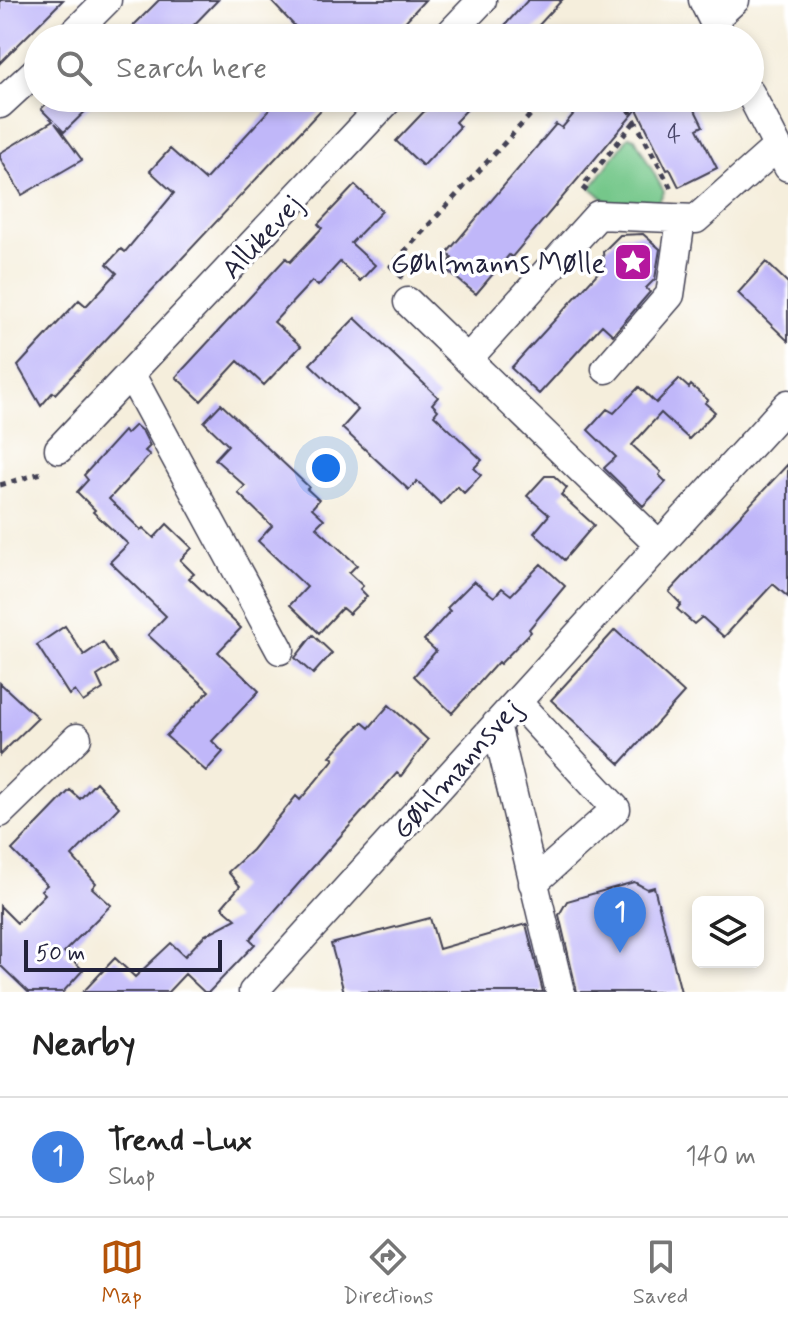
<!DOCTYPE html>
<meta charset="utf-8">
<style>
body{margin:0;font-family:Mynerve,sans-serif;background:#f2f2f2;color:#222}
.controls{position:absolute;right:24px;bottom:24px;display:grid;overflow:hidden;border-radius:12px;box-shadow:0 4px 12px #0003}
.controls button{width:72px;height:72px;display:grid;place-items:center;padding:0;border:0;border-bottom:2px solid #e0e0e0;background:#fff;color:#222;font:40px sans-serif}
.scale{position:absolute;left:24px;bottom:20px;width:198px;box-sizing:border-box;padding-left:8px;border:4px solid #22223b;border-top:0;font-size:22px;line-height:28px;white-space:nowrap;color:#22223b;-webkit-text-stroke:6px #fff;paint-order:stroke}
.you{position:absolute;left:326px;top:468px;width:28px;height:28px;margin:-20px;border:6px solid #fff;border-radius:50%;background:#1a73e8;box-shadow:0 0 0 12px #1a73e833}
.badge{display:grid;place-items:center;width:52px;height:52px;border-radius:50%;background:#b45309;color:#fff;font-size:26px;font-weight:700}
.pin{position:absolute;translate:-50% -66px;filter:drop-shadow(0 2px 4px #0008)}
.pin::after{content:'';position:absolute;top:42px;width:28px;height:24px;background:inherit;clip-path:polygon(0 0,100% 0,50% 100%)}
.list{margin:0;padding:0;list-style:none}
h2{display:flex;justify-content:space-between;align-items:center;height:104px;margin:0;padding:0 32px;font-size:34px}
h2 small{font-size:26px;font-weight:400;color:#767676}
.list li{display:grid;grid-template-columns:52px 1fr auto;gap:24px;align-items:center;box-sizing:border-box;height:120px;padding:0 32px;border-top:2px solid #e0e0e0}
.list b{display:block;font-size:30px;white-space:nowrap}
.list p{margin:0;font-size:26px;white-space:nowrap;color:#767676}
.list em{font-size:26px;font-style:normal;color:#767676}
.icon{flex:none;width:44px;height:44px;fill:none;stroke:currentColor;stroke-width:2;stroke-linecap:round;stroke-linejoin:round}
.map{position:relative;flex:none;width:788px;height:992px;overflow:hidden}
.search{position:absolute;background:#fff;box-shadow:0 4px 12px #0003;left:24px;right:24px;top:24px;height:88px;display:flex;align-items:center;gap:20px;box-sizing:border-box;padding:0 28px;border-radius:44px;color:#767676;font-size:30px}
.sheet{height:224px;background:#fff}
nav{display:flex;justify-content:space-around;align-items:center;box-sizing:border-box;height:112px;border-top:2px solid #e0e0e0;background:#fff;font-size:22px;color:#767676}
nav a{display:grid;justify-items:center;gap:4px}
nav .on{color:#b45309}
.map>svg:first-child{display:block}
.green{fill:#74c78a;stroke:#4b7462;stroke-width:2}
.building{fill:#c0b7f9}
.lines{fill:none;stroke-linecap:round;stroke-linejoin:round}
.minor-casing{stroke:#424153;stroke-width:31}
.path{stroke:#424153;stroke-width:5;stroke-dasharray:6 6;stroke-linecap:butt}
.minor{stroke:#fff;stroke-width:28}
.labels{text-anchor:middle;stroke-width:7;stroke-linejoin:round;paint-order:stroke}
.number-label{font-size:24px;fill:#4a476a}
.street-label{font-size:28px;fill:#22223b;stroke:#fff}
.poi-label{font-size:28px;fill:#22223b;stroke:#fff;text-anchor:end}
</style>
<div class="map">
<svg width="788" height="992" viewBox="0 0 788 992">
<rect width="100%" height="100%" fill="#fff"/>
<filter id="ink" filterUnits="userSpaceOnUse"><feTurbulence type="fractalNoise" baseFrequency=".0125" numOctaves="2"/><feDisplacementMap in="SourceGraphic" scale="16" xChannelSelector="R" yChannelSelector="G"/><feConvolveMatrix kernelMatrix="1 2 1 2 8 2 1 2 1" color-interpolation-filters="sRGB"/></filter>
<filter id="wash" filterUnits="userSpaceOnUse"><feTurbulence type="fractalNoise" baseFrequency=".006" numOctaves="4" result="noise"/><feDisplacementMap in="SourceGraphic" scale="32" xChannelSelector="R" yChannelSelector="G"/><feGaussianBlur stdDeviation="1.8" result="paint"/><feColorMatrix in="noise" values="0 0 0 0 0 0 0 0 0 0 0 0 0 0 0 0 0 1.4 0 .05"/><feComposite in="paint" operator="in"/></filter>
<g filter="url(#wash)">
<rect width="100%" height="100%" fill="#f5eedc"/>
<path class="green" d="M 629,136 L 635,138 L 664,192 L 658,203 L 614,207 L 591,188 Z"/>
<g id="blocks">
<path class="building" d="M 0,0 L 63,0 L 0,63 Z
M 159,0 L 218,0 L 187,32 L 182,27 L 171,38 L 121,38 Z
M 270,0 L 425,0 L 390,38 L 306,38 Z
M 528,0 L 562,0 L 527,38 L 493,38 Z
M 52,98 L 99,98 L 64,132 L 55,123 L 82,160 L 22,195 L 0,158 L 0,153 L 53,121 L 41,109 Z
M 280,98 L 332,98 L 55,394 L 53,392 L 41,406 L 18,366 L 79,300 L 86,306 L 117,273 L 107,264 L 121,249 L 125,252 L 174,193 L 150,171 L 170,149 L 205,180 Z
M 447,98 L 478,98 L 455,122 L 460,127 L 423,166 L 396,141 L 434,101 L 439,106 Z
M 587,98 L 689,98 L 703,126 L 697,129 L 717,168 L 679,187 L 670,169 L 667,170 L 637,109 L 512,257 L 509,255 L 476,294 L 444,268 L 452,258 L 447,253 L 556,124 L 562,128 Z
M 355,185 L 382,211 L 351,243 L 375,265 L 360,281 L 340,262 L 318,286 L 312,281 L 274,322 L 301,346 L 264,385 L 238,361 L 201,401 L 176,377 L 286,258 L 290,262 L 322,228 L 318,224 Z
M 643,234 L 660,249 L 655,279 L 646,288 L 650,292 L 613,335 L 602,325 L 539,394 L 511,368 L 604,266 L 603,252 L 620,235 Z
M 766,262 L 788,283 L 788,341 L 738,293 Z
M 355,318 L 438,397 L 432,404 L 438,410 L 434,415 L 482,460 L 474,468 L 481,475 L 464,493 L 457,486 L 441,504 L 417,481 L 409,490 L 342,428 L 358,410 L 310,364 Z
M 679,379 L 689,388 L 691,385 L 708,400 L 705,403 L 715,412 L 689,439 L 661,413 L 632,445 L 661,472 L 659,475 L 666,482 L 643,506 L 604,468 L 616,457 L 588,430 L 607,409 L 614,413 L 639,387 L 656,403 Z
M 221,404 L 309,487 L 307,489 L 319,500 L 312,508 L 324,519 L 316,527 L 357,565 L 349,573 L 363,586 L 360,589 L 367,596 L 349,614 L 342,608 L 319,633 L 290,605 L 307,587 L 258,541 L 272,526 L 238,493 L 245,486 L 215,459 L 228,445 L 204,422 Z
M 135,425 L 143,432 L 150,446 L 145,451 L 150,455 L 109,499 L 141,530 L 143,528 L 154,538 L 167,524 L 192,548 L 180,560 L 194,574 L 189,578 L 241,628 L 218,652 L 259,691 L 212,741 L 223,752 L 206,771 L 166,736 L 209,691 L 148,635 L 166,616 L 110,562 L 128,544 L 93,512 L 95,510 L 77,492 L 88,480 L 84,475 L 124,431 L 126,434 Z
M 788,464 L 788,597 L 773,584 L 724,637 L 702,617 L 694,624 L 677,609 L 681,604 L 669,592 Z
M 545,476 L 554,476 L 567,488 L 561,495 L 594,525 L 564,560 L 534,533 L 549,515 L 527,496 Z
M 541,564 L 565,586 L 529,629 L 531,632 L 500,664 L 498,662 L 452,713 L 414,676 L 436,651 L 424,640 L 450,611 L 447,608 L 474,581 L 494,597 L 502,588 L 511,595 Z
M 65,626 L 84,655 L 103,642 L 117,663 L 97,676 L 103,689 L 83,702 L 75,691 L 69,695 L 37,645 Z
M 615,630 L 684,693 L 620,764 L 551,700 Z
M 313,635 L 332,653 L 313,674 L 295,658 Z
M 0,683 L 38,718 L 0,755 Z
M 389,705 L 428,740 L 401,776 L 397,773 L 328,850 L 250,939 L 255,944 L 209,992 L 204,992 L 185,974 L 168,992 L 83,992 L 115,958 L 135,977 L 171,943 L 185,956 L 205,935 L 236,919 L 222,907 L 240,886 L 228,872 L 252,850 L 296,796 L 300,800 L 334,759 L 330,756 L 362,722 L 369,728 Z
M 96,782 L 119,807 L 72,856 L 96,883 L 92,888 L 111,905 L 64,952 L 83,970 L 63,992 L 28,992 L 0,965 L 0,906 L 17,923 L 45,894 L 41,890 L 47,885 L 12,850 L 70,790 L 80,799 Z
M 634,882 L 647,889 L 654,887 L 681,992 L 577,992 L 559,915 L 567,901 Z
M 430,918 L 439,949 L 526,924 L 543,992 L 344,992 L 331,944 Z"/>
</g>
</g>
<g filter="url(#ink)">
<use href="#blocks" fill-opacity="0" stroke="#424153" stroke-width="2"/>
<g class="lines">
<g class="minor-casing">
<path id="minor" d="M 703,0 L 722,38
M 713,20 L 735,0
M 69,38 L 107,0
M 446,38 L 482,0
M 750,93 L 788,167
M 0,104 L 38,69
M 408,302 L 658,544
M 476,350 L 598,215 L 696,219 L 777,147
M 606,369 L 670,295 L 681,220
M 131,375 L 280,650
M 59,449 L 390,98
M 517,702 L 616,809 L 533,883
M 496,724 L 560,992
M 0,813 L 77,738
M 253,992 L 788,404"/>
</g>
<path class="path" d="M 623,98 L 673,192
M 587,191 L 582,187 L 635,121
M 403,278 L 391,266 L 546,98
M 0,485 L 45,472"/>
<use href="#minor" class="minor"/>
</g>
</g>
<defs>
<g id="sight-square" transform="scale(2)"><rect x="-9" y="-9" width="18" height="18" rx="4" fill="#b5179e" stroke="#fff"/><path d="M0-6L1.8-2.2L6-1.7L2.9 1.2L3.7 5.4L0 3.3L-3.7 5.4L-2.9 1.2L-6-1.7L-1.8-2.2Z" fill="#fff"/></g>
</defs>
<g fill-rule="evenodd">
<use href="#sight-square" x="633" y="262"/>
</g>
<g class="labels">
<g class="number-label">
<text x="674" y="142">4</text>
</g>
<g class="street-label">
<text transform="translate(261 236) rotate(-47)" y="10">Allikevej</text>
<text transform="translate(456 768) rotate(-48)" y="10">Gøhlmannsvej</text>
</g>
<g class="poi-label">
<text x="605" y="272">Gøhlmanns Mølle</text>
</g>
</g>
</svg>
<div class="controls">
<button><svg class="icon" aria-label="layers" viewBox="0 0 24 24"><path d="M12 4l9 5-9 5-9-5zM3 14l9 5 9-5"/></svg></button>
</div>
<div class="scale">50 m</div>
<div class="you"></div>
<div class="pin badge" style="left:620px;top:953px;background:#3f7fe0">1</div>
<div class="search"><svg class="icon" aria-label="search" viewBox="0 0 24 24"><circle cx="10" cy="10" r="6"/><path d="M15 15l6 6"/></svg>Search here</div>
</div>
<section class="sheet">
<h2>Nearby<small></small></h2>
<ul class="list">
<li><span class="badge" style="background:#3f7fe0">1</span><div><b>Trend -Lux</b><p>Shop</p></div><em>140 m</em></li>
</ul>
</section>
<nav>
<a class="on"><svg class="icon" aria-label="map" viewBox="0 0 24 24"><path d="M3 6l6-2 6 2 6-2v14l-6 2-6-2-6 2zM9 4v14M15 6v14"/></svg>Map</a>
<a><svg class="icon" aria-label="directions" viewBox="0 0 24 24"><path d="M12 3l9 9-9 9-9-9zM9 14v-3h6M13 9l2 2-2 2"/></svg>Directions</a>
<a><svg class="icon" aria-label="saved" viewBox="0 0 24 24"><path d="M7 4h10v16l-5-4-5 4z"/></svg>Saved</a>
</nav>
